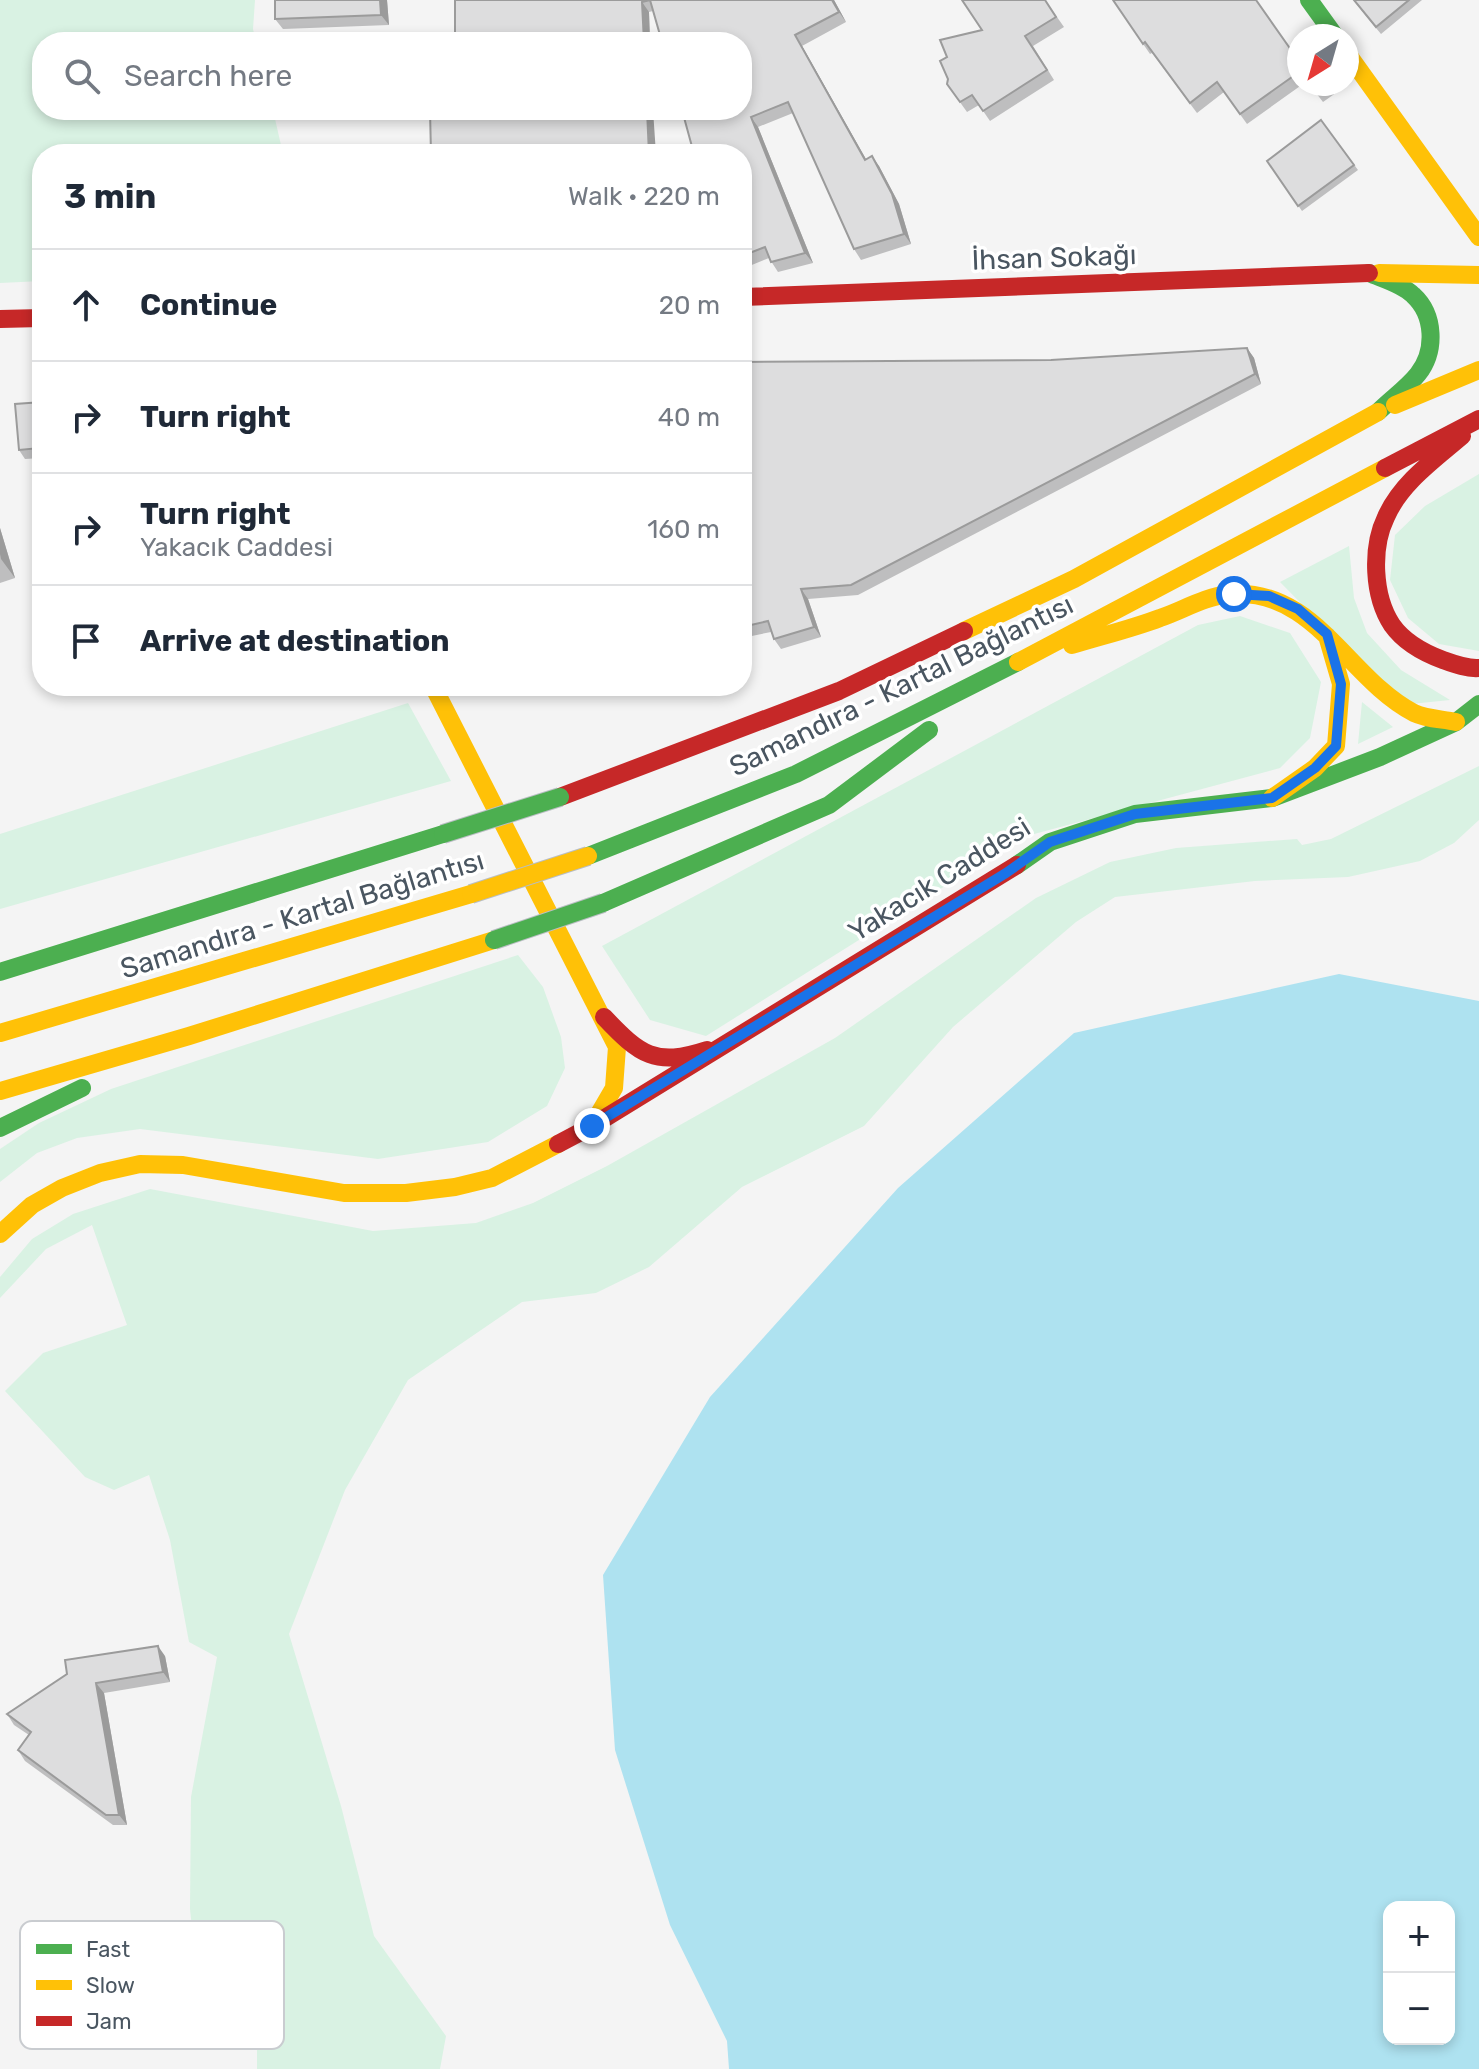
<!DOCTYPE html>
<meta charset="utf-8">
<style>
body{margin:0;font-family:Rubik,sans-serif;background:#f2f2f3;color:#1f2937}
.controls{position:absolute;right:24px;bottom:24px;display:grid;overflow:hidden;border-radius:16px;box-shadow:0 4px 12px #0003}
.controls button{width:72px;height:72px;display:grid;place-items:center;padding:0;border:0;border-bottom:2px solid #e0e1e3;background:#fff;color:#1f2937;font:40px sans-serif}
.compass{position:absolute;left:1287px;top:24px;width:72px;height:72px;border-radius:50%;background:#fff;box-shadow:0 4px 12px #0003;rotate:217deg}
.stop{position:absolute;width:24px;height:24px;margin:-18px;border:6px solid #1a73e8;border-radius:50%;background:#fff}
.stop.end{background:#1a73e8;border-color:#fff;box-shadow:0 2px 8px #0008}
.list{margin:0;padding:0;list-style:none}
h2{display:flex;justify-content:space-between;align-items:center;height:104px;margin:0;padding:0 32px;font-size:34px}
h2 small{font-size:26px;font-weight:400;color:#747a83}
.list li{display:grid;grid-template-columns:52px 1fr auto;gap:24px;align-items:center;box-sizing:border-box;height:112px;padding:0 32px;border-top:2px solid #e0e1e3}
.list b{display:block;font-size:30px;white-space:nowrap}
.list p{margin:0;font-size:26px;white-space:nowrap;color:#747a83}
.list em{font-size:26px;font-style:normal;color:#747a83}
.icon{flex:none;width:44px;height:44px;fill:none;stroke:currentColor;stroke-width:2;stroke-linecap:round;stroke-linejoin:round}
.map{position:relative;flex:none;width:1479px;height:2069px;overflow:hidden}
.search{position:absolute;background:#fff;box-shadow:0 4px 12px #0003;left:32px;top:32px;width:720px;height:88px;display:flex;align-items:center;gap:20px;box-sizing:border-box;padding:0 28px;border-radius:32px;color:#747a83;font-size:30px}
.panel{position:absolute;background:#fff;box-shadow:0 4px 12px #0003;left:32px;top:144px;width:720px;height:552px;border-radius:32px}
.map>svg:first-child{display:block}
.green{fill:#d9f2e3}
.water{fill:#aee2f0;fill-rule:evenodd}
.lines{fill:none;stroke-linecap:round;stroke-linejoin:round}
.fast{stroke:#4caf50;stroke-width:18}
.slow{stroke:#ffc107;stroke-width:18}
.jam{stroke:#c62828;stroke-width:18}
.fast-bridge-casing{stroke:#b9bec3;stroke-width:20;stroke-linecap:butt}
.slow-bridge-casing{stroke:#b9bec3;stroke-width:20;stroke-linecap:butt}
.fast-bridge{stroke:#4caf50;stroke-width:18}
.slow-bridge{stroke:#ffc107;stroke-width:18}
.wall{fill:#bebebf}
.shaded-wall{fill:#9b9b9b}
.building{fill:#ddddde;stroke:#9b9b9b;stroke-width:2}
.route{stroke:#1a73e8;stroke-width:10}
.labels{text-anchor:middle;stroke-width:7;stroke-linejoin:round;paint-order:stroke}
.street-label{font-size:28px;fill:#4a5661;stroke:#fff}
.key{fill:#fff;stroke:#c9ccd0;stroke-width:2}
.key-label{font-size:22px;fill:#4a5661}
</style>
<div class="map">
<svg width="1479" height="2069" viewBox="0 0 1479 2069">
<rect width="100%" height="100%" fill="#f4f4f4"/>
<path class="green" d="M 0,0 L 255,0 L 253,29 L 256,42 L 42,42 L 42,110 L 273,110 L 283,154 L 42,154 L 42,281 L 0,283 Z
M 1479,474 L 1479,651 L 1439,644 L 1408,618 L 1390,580 L 1395,535 L 1425,506 Z
M 1349,546 L 1354,598 L 1367,633 L 1401,670 L 1450,700 L 1401,705 L 1280,582 Z
M 1240,616 L 1290,633 L 1321,682 L 1310,738 L 1280,768 L 1023,837 L 706,1036 L 650,1020 L 602,946 L 1198,625 Z
M 1362,702 L 1393,727 L 1358,744 Z
M 408,703 L 451,781 L 0,909 L 0,834 Z
M 1479,766 L 1479,820 L 1454,843 L 1420,861 L 1348,877 L 1255,881 L 1115,897 L 1076,922 L 953,1027 L 864,1126 L 742,1187 L 649,1267 L 596,1293 L 522,1302 L 408,1380 L 345,1490 L 289,1634 L 341,1806 L 374,1936 L 446,2036 L 440,2069 L 257,2069 L 257,2016 L 200,2007 L 190,1909 L 191,1797 L 217,1657 L 189,1642 L 170,1540 L 149,1475 L 114,1490 L 85,1477 L 5,1391 L 43,1353 L 127,1325 L 92,1225 L 46,1249 L 0,1298 L 0,1277 L 32,1239 L 73,1214 L 150,1189 L 373,1231 L 476,1223 L 533,1203 L 607,1166 L 835,1038 L 1036,898 L 1110,862 L 1176,848 L 1297,839 L 1302,845 L 1331,839 Z
M 518,955 L 543,987 L 561,1037 L 565,1068 L 547,1106 L 488,1142 L 378,1159 L 140,1129 L 77,1138 L 37,1153 L 0,1182 L 0,1149 L 39,1123 L 111,1089 Z"/>
<path class="water" d="M 1339,974 L 1479,1001 L 1479,2069 L 729,2069 L 727,2041 L 670,1925 L 615,1750 L 603,1575 L 710,1397 L 898,1188 L 1074,1033 ZM 1389,1907 L 1449,1907 L 1449,2039 L 1389,2039 Z"/>
<g class="lines">
<path class="fast" d="M 1309,0 L 1335,36
M 1369,273 C 1383,279 1402,284 1413,295 C 1435,315 1436,351 1418,374 C 1407,388 1391,399 1378,412
M 588,856 L 796,774 L 1018,662
M 1017,865 L 1050,842 L 1135,814 L 1272,798 L 1380,757 L 1456,722 L 1479,704
M 603,903 L 829,805 L 929,730
M 0,972 L 443,834
M 0,1128 L 82,1088"/>
<path class="slow" d="M 1347,53 L 1479,237
M 1379,273 L 1479,275
M 1395,405 L 1479,370
M 964,631 L 1074,579 L 1378,412
M 1072,645 C 1101,636 1131,629 1160,618 C 1183,610 1204,597 1229,594 C 1315,587 1348,679 1414,713 C 1427,719 1442,719 1456,722
M 1018,662 L 1385,468
M 433,686 L 617,1047 L 614,1088 L 593,1124
M 1272,798 L 1315,768 L 1336,746 L 1341,684 L 1327,636
M 0,1033 L 471,894
M 0,1091 L 189,1036 L 494,940
M 0,1234 L 32,1205 L 62,1188 L 100,1173 L 140,1164 L 183,1165 L 344,1193 L 406,1193 L 455,1187 L 492,1178 L 558,1144"/>
<path class="jam" d="M 742,297 L 1369,273
M 0,319 L 42,318
M 1462,436 C 1434,460 1401,483 1386,517 C 1371,548 1373,596 1392,625 C 1404,642 1424,653 1443,660 C 1454,664 1467,669 1479,668
M 1385,468 L 1479,419
M 560,797 L 839,691 L 964,631
M 604,1017 C 640,1055 655,1067 707,1050
M 558,1144 L 592,1126 L 1017,865"/>
<g class="fast-bridge-casing">
<path id="fast-bridge" d="M 443,834 L 560,797
M 494,940 L 603,903"/>
</g>
<g class="slow-bridge-casing">
<path id="slow-bridge" d="M 471,894 L 588,856"/>
</g>
<use href="#fast-bridge" class="fast-bridge"/>
<use href="#slow-bridge" class="slow-bridge"/>
</g>
<path class="wall" d="M 275,0 L 387,0 L 389,25 L 283,29 L 275,19 Z
M 455,0 L 834,0 L 846,22 L 802,46 L 866,159 L 879,166 L 899,204 L 911,244 L 861,260 L 854,249 L 793,113 L 758,127 L 813,263 L 778,272 L 769,258 L 742,269 L 742,154 L 653,11 L 649,12 L 650,42 L 428,42 L 455,35 Z
M 1045,0 L 1064,27 L 1033,46 L 1054,80 L 990,121 L 979,105 L 967,112 L 947,84 L 982,30 Z
M 1113,0 L 1296,57 L 1299,55 L 1299,84 L 1303,84 L 1247,124 L 1224,92 L 1197,113 L 1152,53 L 1150,54 Z
M 1353,0 L 1422,0 L 1381,34 Z
M 1309,84 L 1340,84 L 1343,88 L 1323,102 Z
M 1321,120 L 1358,170 L 1302,211 L 1267,161 Z
M 1247,348 L 1254,358 L 1261,384 L 858,595 L 808,599 L 821,637 L 781,649 L 774,639 L 771,632 L 742,638 L 742,362 L 1051,360 Z
M 42,402 L 42,458 L 25,459 L 19,450 Z
M 0,528 L 15,578 L 0,583 Z
M 165,1656 L 170,1682 L 104,1693 L 127,1825 L 113,1825 L 25,1761 L 18,1750 L 29,1735 L 14,1725 L 7,1714 L 67,1674 Z"/>
<path class="shaded-wall" d="M 380,0 L 387,0 L 389,25 L 381,15 Z
M 832,0 L 834,0 L 846,22 L 839,12 Z
M 642,2 L 649,12 L 650,42 L 644,42 Z
M 795,35 L 802,46 L 872,170 L 865,160 Z
M 647,110 L 653,110 L 656,154 L 649,154 Z
M 751,117 L 758,127 L 813,263 L 805,253 Z
M 872,156 L 879,166 L 899,204 L 911,244 L 904,234 Z
M 1247,348 L 1254,358 L 1261,384 L 1255,374 Z
M 0,528 L 15,578 L 1,559 L 0,554 Z
M 801,589 L 808,599 L 821,637 L 814,627 Z
M 158,1646 L 165,1656 L 170,1682 L 163,1672 Z
M 96,1683 L 104,1693 L 127,1825 L 119,1815 Z"/>
<path class="building" d="M 275,0 L 380,0 L 381,15 L 275,19 Z
M 455,0 L 832,0 L 839,12 L 795,35 L 865,160 L 872,156 L 892,194 L 904,234 L 854,249 L 788,102 L 751,117 L 805,253 L 771,262 L 765,247 L 742,256 L 742,154 L 694,154 L 682,110 L 742,110 L 742,42 L 662,42 L 650,0 L 642,2 L 644,42 L 428,42 L 428,37 L 455,35 Z
M 962,0 L 1045,0 L 1056,17 L 1025,36 L 1047,70 L 983,111 L 972,95 L 960,102 L 947,84 L 948,79 L 940,61 L 947,57 L 940,40 L 982,30 Z
M 1113,0 L 1256,0 L 1296,57 L 1299,55 L 1299,72 L 1240,114 L 1217,82 L 1190,103 L 1145,42 L 1143,44 Z
M 1354,0 L 1409,0 L 1376,27 Z
M 1310,84 L 1327,84 L 1316,92 Z
M 430,110 L 647,110 L 649,154 L 431,154 Z
M 1321,120 L 1354,165 L 1298,206 L 1267,161 Z
M 1247,348 L 1255,374 L 851,585 L 801,589 L 814,627 L 774,639 L 768,621 L 742,627 L 742,362 L 1051,360 Z
M 42,402 L 42,452 L 39,452 L 39,448 L 19,450 L 15,404 Z
M 158,1646 L 163,1672 L 96,1683 L 119,1815 L 106,1815 L 18,1750 L 31,1732 L 7,1714 L 67,1674 L 65,1660 Z"/>
<g class="lines">
<path class="route" d="M 592,1126 L 1006,873 L 1050,842 L 1135,814 L 1272,798 L 1315,768 L 1336,746 L 1341,684 L 1327,634 L 1298,609 L 1269,596 L 1234,594"/>
</g>
<g class="labels">
<g class="street-label">
<text transform="translate(1054 257) rotate(-2)" y="10">İhsan Sokağı</text>
<text transform="translate(901 685) rotate(-26)" y="10">Samandıra - Kartal Bağlantısı</text>
<text transform="translate(939 879) rotate(-32)" y="10">Yakacık Caddesi</text>
<text transform="translate(302 914) rotate(-17)" y="10">Samandıra - Kartal Bağlantısı</text>
</g>
</g>
<rect x="20" y="1921" width="264" height="128" rx="12" class="key"/>
<rect x="36" y="1944" width="36" height="10" fill="#4caf50"/>
<rect x="36" y="1980" width="36" height="10" fill="#ffc107"/>
<rect x="36" y="2016" width="36" height="10" fill="#c62828"/>
<g class="key-label">
<text x="86" y="1957">Fast</text>
<text x="86" y="1993">Slow</text>
<text x="86" y="2029">Jam</text>
</g>
</svg>
<div class="controls">
<button>+</button>
<button>−</button>
</div>
<svg class="compass" viewBox="-18 -18 36 36"><path d="M0-13l5 13h-10z" fill="#e53935"/><path d="M0 13l5-13h-10z" fill="#747a83"/></svg>
<div class="stop" style="left:1234px;top:594px"></div>
<div class="stop end" style="left:592px;top:1126px"></div>
<div class="search"><svg class="icon" aria-label="search" viewBox="0 0 24 24"><circle cx="10" cy="10" r="6"/><path d="M15 15l6 6"/></svg>Search here</div>
<section class="panel">
<h2>3 min<small>Walk · 220 m</small></h2>
<ul class="list">
<li><svg class="icon" aria-label="ahead" viewBox="0 0 24 24"><path d="M12 20V5M6 11l6-6 6 6"/></svg><div><b>Continue</b></div><em>20 m</em></li>
<li><svg class="icon" aria-label="right" viewBox="0 0 24 24"><path d="M7 20v-9h11M14 6l5 5-5 5"/></svg><div><b>Turn right</b></div><em>40 m</em></li>
<li><svg class="icon" aria-label="right" viewBox="0 0 24 24"><path d="M7 20v-9h11M14 6l5 5-5 5"/></svg><div><b>Turn right</b><p>Yakacık Caddesi</p></div><em>160 m</em></li>
<li><svg class="icon" aria-label="arrive" viewBox="0 0 24 24"><path d="M6 21V4h12l-3 4 3 4H6"/></svg><div><b>Arrive at destination</b></div></li>
</ul>
</section>
</div>
